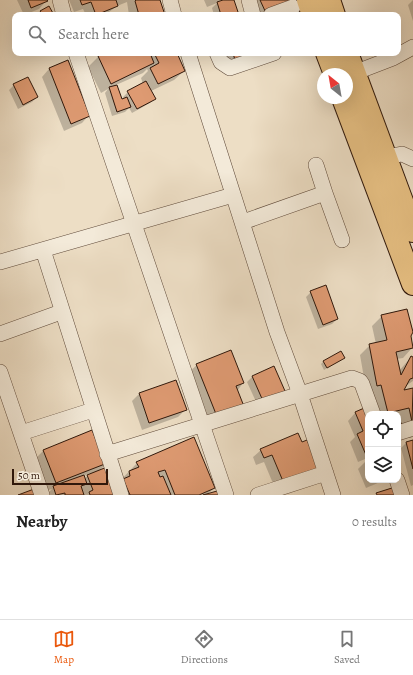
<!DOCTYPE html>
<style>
body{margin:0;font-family:Alegreya,serif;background:#f6f6f6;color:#222}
.controls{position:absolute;right:12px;bottom:12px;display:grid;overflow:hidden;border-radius:8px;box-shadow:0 4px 16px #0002}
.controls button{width:36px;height:36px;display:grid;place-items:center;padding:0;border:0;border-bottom:1px solid #e0e0e0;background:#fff;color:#222;font:20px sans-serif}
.compass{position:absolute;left:317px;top:68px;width:36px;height:36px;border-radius:50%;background:#fff;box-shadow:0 4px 16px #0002;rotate:329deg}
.scale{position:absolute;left:12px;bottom:10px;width:96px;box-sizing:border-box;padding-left:4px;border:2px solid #30180b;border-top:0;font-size:11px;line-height:14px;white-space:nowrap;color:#30180b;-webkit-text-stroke:3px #f3ead9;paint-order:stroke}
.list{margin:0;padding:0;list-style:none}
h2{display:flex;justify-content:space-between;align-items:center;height:52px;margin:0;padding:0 16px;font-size:17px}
h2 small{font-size:13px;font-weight:400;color:#767676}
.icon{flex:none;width:22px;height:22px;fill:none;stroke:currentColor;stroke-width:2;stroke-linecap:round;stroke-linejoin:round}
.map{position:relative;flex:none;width:413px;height:495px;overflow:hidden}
.search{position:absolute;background:#fff;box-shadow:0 4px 16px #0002;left:12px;right:12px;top:12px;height:44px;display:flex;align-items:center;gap:10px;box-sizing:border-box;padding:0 14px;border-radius:8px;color:#767676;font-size:15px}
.sheet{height:124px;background:#fff}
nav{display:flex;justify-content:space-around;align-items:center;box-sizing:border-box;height:56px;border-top:1px solid #e0e0e0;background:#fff;font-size:11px;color:#767676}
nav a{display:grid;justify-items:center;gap:2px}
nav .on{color:#ea580c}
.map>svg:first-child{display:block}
.shadow{fill:#0003;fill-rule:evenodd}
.building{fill:#de9a72;stroke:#30180b}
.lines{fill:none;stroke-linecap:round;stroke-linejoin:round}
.minor-casing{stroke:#5f4a3a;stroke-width:16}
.highway-casing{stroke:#30180b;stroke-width:24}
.minor{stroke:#f3ead9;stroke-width:15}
.highway{stroke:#e6bf82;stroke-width:22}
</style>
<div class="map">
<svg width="413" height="495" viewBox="0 0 413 495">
<rect width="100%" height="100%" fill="#eddec5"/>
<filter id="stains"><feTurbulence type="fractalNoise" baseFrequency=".005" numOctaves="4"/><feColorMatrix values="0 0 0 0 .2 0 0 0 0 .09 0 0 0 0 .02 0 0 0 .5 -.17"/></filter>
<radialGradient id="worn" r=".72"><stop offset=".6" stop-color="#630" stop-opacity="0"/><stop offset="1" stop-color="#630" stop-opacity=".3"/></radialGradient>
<path class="shadow" d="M 17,0 L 46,0 L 46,1 L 39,9 L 24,15 Z
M 69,0 L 159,0 L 164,15 L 129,15 L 127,2 L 117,6 L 105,15 L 86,15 L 83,9 L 74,12 Z
M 204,0 L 233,0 L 238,15 L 214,15 L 212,8 L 217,3 L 207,7 Z
M 249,0 L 289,0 L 270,15 L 256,15 Z
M 413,0 L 413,21 L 408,5 Z
M 28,53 L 40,53 L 29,56 Z
M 107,53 L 175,53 L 184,71 L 174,80 L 151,91 L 155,98 L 150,103 L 132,113 L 129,108 L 125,112 L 112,116 L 105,93 L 108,89 L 101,93 L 88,67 L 98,57 ZM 147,69 L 148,71 L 141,78 L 143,84 L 128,92 L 123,97 L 124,99 L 121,100 L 116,85 L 143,73 Z
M 223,53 L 273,53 L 229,71 Z
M 67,62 L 89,115 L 82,123 L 64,131 L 42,77 L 49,69 Z
M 14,85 L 37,97 L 32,102 L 18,109 L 9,90 Z
M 311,292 L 337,319 L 332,324 L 318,329 L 306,297 Z
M 382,316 L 410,336 L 412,348 L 403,358 L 396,359 L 399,371 L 411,357 L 413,358 L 413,381 L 404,387 L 402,391 L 413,389 L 413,436 L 411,438 L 400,438 L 398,414 L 376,414 L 367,395 L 360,355 L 370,345 L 376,344 L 372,326 Z
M 344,358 L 324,370 L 321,364 L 323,362 Z
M 197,365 L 243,383 L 211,426 L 189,372 Z
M 273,367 L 284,391 L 258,406 L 247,382 L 252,377 Z
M 140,393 L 185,410 L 178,417 L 142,430 L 132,401 Z
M 368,408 L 368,480 L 385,480 L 366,488 L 358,469 L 366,461 L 365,459 L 358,462 L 350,442 L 355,437 L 348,421 L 355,413 Z
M 91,431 L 109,461 L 98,472 L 119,482 L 137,463 L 173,446 L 214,488 L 207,495 L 218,495 L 50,495 L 49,492 L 52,489 L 48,490 L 36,458 L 43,451 ZM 91,473 L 84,479 L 83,476 Z
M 413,441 L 413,485 L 411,486 L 401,448 L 406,443 Z
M 301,443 L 277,493 L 264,462 L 256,465 L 253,457 L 261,450 Z"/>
<path class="building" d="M 28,0 L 47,0 L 48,1 L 31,8 Z
M 80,0 L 116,0 L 118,6 L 96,15 L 91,2 L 82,5 Z
M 136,0 L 160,0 L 165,15 L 139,15 L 135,1 Z
M 223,0 L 234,0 L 239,15 L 221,15 L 217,2 Z
M 260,0 L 290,0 L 291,2 L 266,13 Z
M 49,6 L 54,15 L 43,15 L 40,11 Z
M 104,53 L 150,53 L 154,63 L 111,84 L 98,56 Z
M 154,53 L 177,53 L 185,71 L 158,84 L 150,68 L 159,63 Z
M 233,53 L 273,53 L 236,64 Z
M 68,60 L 90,116 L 71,124 L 49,68 Z
M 28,77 L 38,97 L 23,105 L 13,84 Z
M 146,81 L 156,99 L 137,109 L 127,91 Z
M 117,85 L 122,99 L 127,97 L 131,107 L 117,112 L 109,87 Z
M 326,285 L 338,319 L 323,325 L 310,291 Z
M 407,309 L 413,332 L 411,336 L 413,348 L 396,352 L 401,375 L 411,356 L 413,357 L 413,378 L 410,379 L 404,390 L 413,388 L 412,422 L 409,408 L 388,413 L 381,385 L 377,386 L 369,344 L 387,340 L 381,315 Z
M 231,350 L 244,383 L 236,386 L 245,409 L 218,419 L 196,364 Z
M 341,351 L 345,358 L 327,368 L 323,361 Z
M 274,366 L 285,391 L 263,401 L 252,376 Z
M 176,380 L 187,410 L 149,423 L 139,393 Z
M 369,406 L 368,454 L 366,455 L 357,434 L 363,431 L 355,412 Z
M 398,417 L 403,427 L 398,429 Z
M 92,430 L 100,450 L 110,462 L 56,483 L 43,450 Z
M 298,433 L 302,442 L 307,440 L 320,471 L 285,486 L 272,455 L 264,458 L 260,449 Z
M 194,437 L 215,488 L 199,495 L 175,495 L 165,470 L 158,472 L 160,477 L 163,476 L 171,495 L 130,495 L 123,479 L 130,476 L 129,471 L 139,467 L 136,462 Z
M 413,440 L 413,469 L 406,442 Z
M 107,467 L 118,495 L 90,495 L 89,492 L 93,490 L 87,475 Z
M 84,475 L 87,484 L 81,486 L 84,495 L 65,495 L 65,493 L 56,495 L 53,486 Z
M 395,487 L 397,495 L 377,495 L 376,493 Z
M 34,489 L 37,495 L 18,495 Z
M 217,491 L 219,495 L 203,495 Z"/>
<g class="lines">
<g class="minor-casing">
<path id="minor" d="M 60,0 L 64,15
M 170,0 L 174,15
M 249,0 L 253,15
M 271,15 L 293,7
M 76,53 L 226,495
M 188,53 L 277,332 L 300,394 L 333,495
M 217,53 L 221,62 L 230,68 L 274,53
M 354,73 L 393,58 L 413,47
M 386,157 L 402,154 L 413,159
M 325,193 L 342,240
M 243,222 L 325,193 L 316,165
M 43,250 L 121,495
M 0,262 L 233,195
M 0,334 L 61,312
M 0,372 L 42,495
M 21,433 L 93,410
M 398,433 L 413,428
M 107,454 L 352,378 L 360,381 L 362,384 L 373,414
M 397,480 L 402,495
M 258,495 L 326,473"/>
</g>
<g class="highway-casing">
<path id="highway" d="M 308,0 L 313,15
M 329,0 L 334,15
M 327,53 L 335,74
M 347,53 L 413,231
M 343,98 L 413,284"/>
</g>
<use href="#minor" class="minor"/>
<use href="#highway" class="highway"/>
</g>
<rect width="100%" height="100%" filter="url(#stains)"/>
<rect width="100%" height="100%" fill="url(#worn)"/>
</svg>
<div class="controls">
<button><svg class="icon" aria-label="locate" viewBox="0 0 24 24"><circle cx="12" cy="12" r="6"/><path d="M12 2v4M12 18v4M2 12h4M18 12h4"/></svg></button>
<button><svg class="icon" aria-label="layers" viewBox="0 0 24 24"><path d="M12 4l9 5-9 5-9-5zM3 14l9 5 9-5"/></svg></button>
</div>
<svg class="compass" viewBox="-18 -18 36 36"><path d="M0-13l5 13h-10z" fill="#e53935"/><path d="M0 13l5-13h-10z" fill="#767676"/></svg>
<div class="scale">50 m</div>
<div class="search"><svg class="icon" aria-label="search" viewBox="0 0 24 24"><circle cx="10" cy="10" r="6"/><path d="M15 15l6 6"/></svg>Search here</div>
</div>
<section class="sheet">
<h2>Nearby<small>0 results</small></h2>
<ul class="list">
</ul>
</section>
<nav>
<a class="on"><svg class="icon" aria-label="map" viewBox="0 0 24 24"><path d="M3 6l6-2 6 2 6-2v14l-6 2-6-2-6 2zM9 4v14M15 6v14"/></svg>Map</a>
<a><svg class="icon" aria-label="directions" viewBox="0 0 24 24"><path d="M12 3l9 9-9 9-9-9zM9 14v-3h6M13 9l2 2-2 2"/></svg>Directions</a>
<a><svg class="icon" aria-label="saved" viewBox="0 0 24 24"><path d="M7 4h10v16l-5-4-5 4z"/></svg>Saved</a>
</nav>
